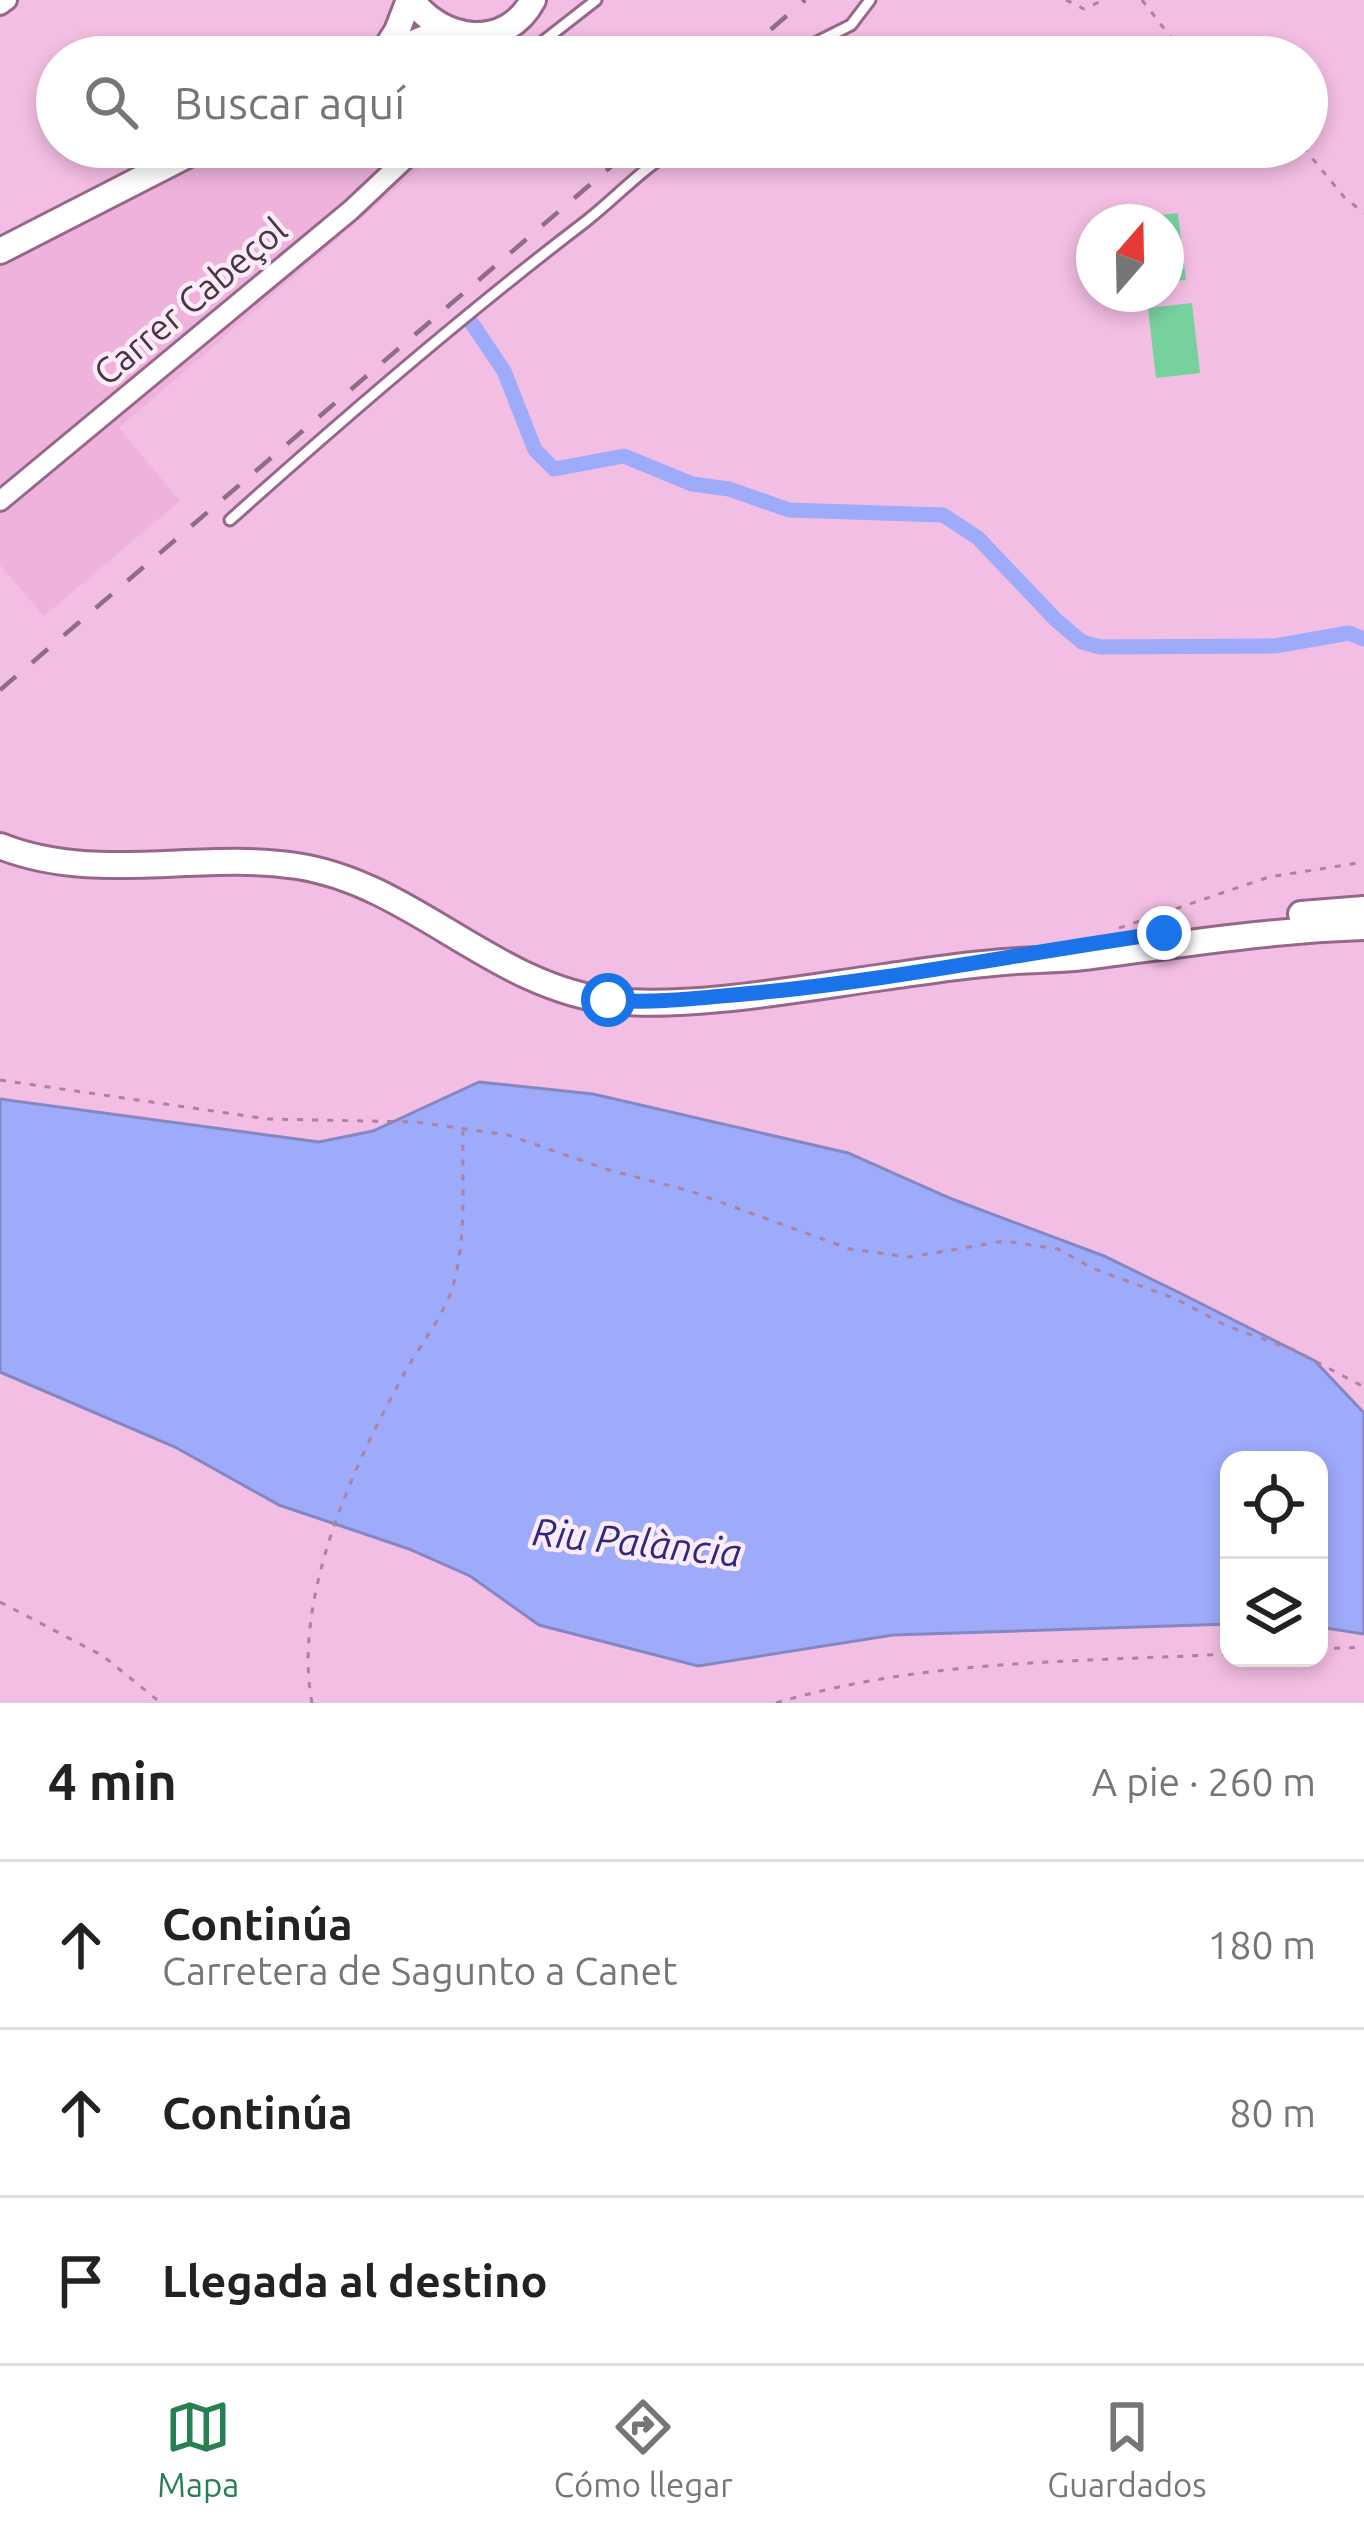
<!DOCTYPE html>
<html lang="es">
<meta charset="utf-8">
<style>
body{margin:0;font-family:Ubuntu,sans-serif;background:#f2f2f2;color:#222}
.controls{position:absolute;right:36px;bottom:36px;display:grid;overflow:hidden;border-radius:24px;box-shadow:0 6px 18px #0003}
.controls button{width:108px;height:108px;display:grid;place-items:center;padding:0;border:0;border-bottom:3px solid #e0e0e0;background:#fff;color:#222;font:60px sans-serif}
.compass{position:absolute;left:1076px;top:204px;width:108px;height:108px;border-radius:50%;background:#fff;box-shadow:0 6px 18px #0003;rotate:20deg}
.stop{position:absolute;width:36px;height:36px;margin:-27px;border:9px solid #1a73e8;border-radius:50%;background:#fff}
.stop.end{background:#1a73e8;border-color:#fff;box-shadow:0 3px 12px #0008}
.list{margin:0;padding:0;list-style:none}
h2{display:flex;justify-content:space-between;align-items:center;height:156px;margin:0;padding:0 48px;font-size:51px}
h2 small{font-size:39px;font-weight:400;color:#767676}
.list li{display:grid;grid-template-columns:78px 1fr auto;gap:36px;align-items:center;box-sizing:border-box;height:168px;padding:0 48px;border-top:3px solid #e0e0e0}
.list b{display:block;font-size:45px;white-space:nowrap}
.list p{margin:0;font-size:39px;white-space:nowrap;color:#767676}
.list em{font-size:39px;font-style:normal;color:#767676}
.icon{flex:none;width:66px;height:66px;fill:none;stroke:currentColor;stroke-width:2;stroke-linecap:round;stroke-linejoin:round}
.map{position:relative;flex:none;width:1364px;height:1703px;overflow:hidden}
.search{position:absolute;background:#fff;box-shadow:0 6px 18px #0003;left:36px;right:36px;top:36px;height:132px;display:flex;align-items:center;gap:30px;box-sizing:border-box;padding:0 42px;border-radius:66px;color:#767676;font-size:45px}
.sheet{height:660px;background:#fff}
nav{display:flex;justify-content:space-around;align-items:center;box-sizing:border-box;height:168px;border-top:3px solid #e0e0e0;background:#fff;font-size:33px;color:#767676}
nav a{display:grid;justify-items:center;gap:6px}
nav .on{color:#287f53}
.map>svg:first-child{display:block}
.built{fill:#eeb2dd}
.water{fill:#9eaafa;stroke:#8587c3;stroke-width:3}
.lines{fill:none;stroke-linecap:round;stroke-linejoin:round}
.canal{stroke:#9eaafa;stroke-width:15}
.building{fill:#76d19d}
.lane-casing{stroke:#97678a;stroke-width:15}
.street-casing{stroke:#97678a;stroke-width:24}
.secondary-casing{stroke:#97678a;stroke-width:30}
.path{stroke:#ab839f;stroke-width:3;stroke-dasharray:6 9;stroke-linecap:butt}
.lane{stroke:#fff;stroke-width:9}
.street{stroke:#fff;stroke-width:18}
.secondary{stroke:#fff;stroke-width:24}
.rail{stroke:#906d85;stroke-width:4.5;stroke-dasharray:21 21;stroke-linecap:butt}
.route{stroke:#1a73e8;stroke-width:15}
.labels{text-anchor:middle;stroke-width:9;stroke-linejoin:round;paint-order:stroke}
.street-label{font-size:36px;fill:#4a3544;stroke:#fdecf7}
.water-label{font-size:39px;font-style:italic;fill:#2c2983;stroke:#fdecf7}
</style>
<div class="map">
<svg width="1364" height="1703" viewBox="0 0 1364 1703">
<rect width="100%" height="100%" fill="#f3bee3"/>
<path class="built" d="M 228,147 L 444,147 L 119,428 L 180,501 L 44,616 L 0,565 L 0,265 Z"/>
<path class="water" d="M 479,1082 L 593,1094 L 848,1153 L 952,1199 L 1104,1256 L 1182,1294 L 1315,1361 L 1364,1413 L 1364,1634 L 1319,1627 L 1319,1460 L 1229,1460 L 1229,1624 L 893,1635 L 698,1666 L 539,1625 L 470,1576 L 409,1549 L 279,1505 L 175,1447 L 0,1372 L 0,1099 L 319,1142 L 373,1131 Z"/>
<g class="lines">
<path class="canal" d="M 469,319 L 504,371 L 535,450 L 554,469 L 624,456 L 692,484 L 729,489 L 789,510 L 943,515 L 978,538 L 1056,620 L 1082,642 L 1100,647 L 1275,646 L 1349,633 L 1364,639"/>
</g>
<path class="building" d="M 1178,213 L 1186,280 L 1166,282 L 1166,222 L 1137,222 L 1136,218 Z
M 1192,303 L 1200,373 L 1156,378 L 1148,308 Z"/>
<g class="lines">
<g class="lane-casing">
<path id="lane" d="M 523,57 L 596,0
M 787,57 L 851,25 L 870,0
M 230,520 C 345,417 463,315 585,222 C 617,197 643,167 679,147"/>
</g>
<g class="street-casing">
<path id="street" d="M 0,5 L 7,0
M 497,57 L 502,31
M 0,501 L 351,210 L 418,147"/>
</g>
<g class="secondary-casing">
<path id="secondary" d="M 412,0 C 442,42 506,51 533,0
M 381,56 L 397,31 L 409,0
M 379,57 L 444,30
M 0,251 L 203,147
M 0,846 C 94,884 199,851 297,866 C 414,884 494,988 613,1001 C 692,1009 804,988 884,977 C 920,972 957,966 993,963 C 1026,959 1059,961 1093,956 C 1183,944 1273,930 1364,927
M 1301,914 L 1364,909"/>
</g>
<path class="path" d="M 1066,0 L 1084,9 L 1104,0
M 1142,0 L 1186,57
M 1303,147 L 1344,197 L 1364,213
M 1119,928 L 1269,877 L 1364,862
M 0,1080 L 268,1119 L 416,1122 L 508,1135 L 609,1170 L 690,1191 L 850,1249 L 909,1257 L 1005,1241 L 1058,1249 L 1092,1268 L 1176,1299 L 1227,1326 L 1294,1350 L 1364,1387
M 0,1602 L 103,1656 L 161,1703
M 1319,1649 L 1364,1647
M 312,1703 C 292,1598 354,1464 404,1374 C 419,1346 444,1316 453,1286 C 467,1237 462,1181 463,1131
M 776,1703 C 923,1659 1078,1662 1229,1654"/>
<use href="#lane" class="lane"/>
<use href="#street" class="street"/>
<use href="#secondary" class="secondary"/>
<path class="rail" d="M 739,57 L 805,0
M 0,690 L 634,147"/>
</g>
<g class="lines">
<path class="route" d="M 608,1000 C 657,1004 706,997 755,993 C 893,980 1027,952 1164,933"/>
</g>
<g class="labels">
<g class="street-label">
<text transform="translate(190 301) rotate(-40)" y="13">Carrer Cabeçol</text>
</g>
<g class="water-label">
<text transform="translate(637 1542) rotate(6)" y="14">Riu Palància</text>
</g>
</g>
</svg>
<div class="controls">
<button><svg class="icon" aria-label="locate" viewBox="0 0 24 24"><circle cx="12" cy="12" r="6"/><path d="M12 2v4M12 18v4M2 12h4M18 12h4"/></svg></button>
<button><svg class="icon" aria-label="layers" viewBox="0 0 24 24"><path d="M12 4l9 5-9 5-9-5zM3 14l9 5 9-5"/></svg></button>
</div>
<svg class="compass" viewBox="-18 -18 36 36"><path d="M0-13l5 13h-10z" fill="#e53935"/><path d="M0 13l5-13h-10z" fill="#767676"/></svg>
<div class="stop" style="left:608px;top:1000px"></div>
<div class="stop end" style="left:1164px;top:933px"></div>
<div class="search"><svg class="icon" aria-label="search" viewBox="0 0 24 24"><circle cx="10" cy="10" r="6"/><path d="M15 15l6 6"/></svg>Buscar aquí</div>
</div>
<section class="sheet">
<h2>4 min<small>A pie · 260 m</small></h2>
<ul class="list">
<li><svg class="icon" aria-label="ahead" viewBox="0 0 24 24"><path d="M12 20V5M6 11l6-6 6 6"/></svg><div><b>Continúa</b><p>Carretera de Sagunto a Canet</p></div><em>180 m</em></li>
<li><svg class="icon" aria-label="ahead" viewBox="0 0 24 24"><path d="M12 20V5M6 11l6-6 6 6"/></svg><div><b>Continúa</b></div><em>80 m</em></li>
<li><svg class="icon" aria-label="arrive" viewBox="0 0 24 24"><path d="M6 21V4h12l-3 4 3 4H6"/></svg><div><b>Llegada al destino</b></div></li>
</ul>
</section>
<nav>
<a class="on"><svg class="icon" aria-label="map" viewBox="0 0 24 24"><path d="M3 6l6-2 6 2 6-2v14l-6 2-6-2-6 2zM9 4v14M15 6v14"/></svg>Mapa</a>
<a><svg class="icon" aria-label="directions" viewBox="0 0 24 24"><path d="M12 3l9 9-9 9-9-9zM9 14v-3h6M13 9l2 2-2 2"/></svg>Cómo llegar</a>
<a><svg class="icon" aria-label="saved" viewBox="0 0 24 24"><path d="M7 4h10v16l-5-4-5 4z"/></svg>Guardados</a>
</nav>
